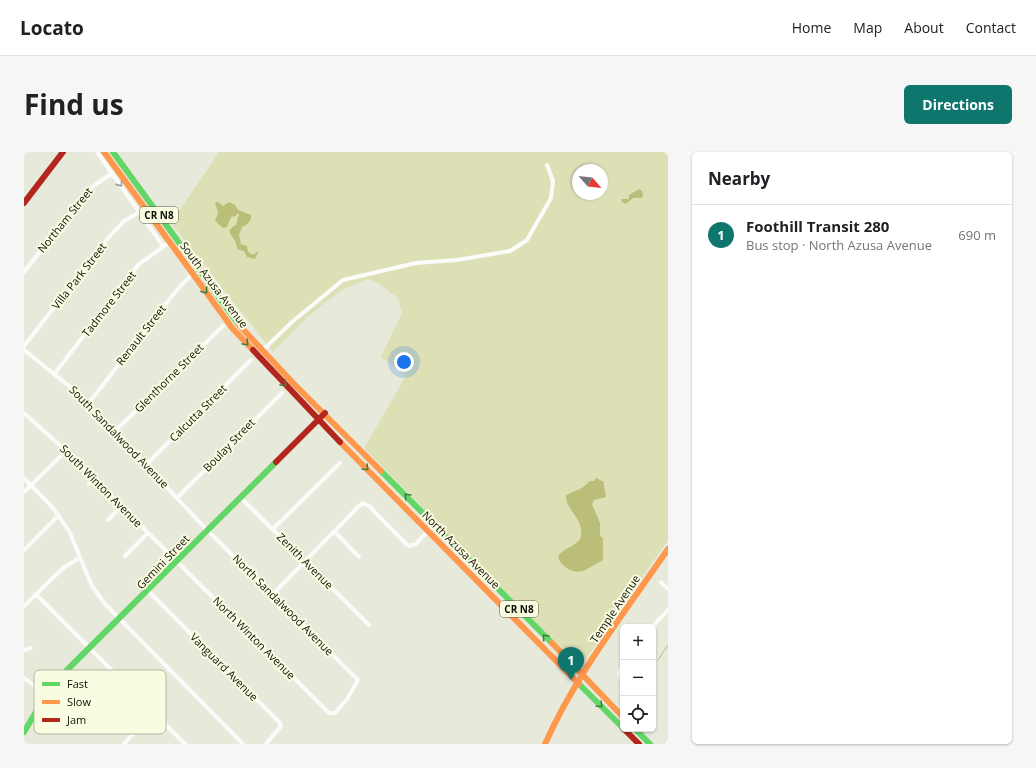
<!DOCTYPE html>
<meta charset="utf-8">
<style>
body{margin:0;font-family:"Open Sans",sans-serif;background:#f6f6f6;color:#202124}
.controls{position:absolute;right:12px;bottom:12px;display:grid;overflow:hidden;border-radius:6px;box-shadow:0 1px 3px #0004}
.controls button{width:36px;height:36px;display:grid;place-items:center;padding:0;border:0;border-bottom:1px solid #e0e0e0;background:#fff;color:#202124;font:20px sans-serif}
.compass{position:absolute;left:548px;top:12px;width:36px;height:36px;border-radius:50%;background:#fff;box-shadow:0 1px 3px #0004;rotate:117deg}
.you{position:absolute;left:380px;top:210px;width:14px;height:14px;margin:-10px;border:3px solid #fff;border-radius:50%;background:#1a73e8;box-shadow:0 0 0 6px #1a73e833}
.badge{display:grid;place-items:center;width:26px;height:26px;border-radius:50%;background:#0f766e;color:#fff;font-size:13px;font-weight:700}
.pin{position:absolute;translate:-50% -33px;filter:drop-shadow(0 1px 2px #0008)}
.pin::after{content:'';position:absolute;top:21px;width:14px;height:12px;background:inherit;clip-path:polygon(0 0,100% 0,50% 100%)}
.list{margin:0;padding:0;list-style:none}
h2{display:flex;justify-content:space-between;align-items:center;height:52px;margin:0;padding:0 16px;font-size:17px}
h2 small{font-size:13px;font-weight:400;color:#757577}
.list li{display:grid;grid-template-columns:26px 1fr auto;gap:12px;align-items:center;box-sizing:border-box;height:60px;padding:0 16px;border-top:1px solid #e0e0e0}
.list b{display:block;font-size:15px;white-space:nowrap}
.list p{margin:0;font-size:13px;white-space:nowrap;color:#757577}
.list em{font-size:13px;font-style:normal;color:#757577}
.icon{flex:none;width:22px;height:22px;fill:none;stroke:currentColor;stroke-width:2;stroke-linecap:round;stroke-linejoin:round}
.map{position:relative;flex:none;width:644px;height:592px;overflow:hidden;border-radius:6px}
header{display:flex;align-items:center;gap:24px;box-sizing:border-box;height:56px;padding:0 20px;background:#fff;border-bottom:1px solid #e0e0e0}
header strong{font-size:19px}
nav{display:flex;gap:22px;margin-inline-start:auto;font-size:14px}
.intro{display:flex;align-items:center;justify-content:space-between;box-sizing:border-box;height:96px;padding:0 24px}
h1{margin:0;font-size:28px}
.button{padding:10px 18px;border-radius:6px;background:#0f766e;color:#fff;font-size:14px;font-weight:700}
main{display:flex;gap:24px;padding:0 24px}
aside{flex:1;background:#fff;border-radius:6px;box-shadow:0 1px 3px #0004}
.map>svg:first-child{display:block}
.green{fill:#dde0b5;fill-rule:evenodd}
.water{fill:#bbbe79}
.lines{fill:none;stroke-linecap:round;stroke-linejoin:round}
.stream{stroke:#bbbe79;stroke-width:1}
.street{stroke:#fbfcfa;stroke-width:4}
.fast{stroke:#63d668;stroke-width:6}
.slow{stroke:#ff974d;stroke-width:6}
.jam{stroke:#b3261e;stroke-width:6}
.oneway{stroke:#9d9e9a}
.oneway2{stroke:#3e7e3d}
.labels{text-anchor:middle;stroke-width:4;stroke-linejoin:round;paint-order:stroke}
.shield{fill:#fafce2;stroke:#57584a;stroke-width:1}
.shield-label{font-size:10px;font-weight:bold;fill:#111209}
.street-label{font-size:11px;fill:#111209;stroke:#fafce2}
.key{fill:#fafce2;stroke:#b4b6a1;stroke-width:1}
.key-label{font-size:11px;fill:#111209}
</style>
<header>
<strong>Locato</strong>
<nav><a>Home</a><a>Map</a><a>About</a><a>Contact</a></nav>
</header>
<div class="intro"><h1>Find us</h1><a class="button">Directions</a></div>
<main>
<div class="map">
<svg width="644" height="592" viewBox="0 0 644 592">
<rect width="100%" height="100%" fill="#e7e9db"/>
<path class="green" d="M 195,0 L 644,0 L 644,388 L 556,515 L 340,296 L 382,224 L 357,205 L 378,161 L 374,146 L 355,132 L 343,127 L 316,139 L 283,165 L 249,200 L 147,71 ZM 554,18 L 578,18 L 578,42 L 554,42 Z"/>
<path class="water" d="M 615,37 L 618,39 L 619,44 L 617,46 L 609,46 L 602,52 L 598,50 L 597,47 L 605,47 L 605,43 Z
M 191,50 L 194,50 L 199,54 L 205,50 L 211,53 L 214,58 L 227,63 C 228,68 223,73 218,75 L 215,83 L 217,92 L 223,94 L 224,100 L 229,103 L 235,98 L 231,107 L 223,105 L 220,99 L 215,98 C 212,95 213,92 211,89 C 208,83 200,79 212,73 L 215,62 L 213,61 L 212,64 L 207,65 L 203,75 L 199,76 L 191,69 L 194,61 Z
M 572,326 L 580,330 C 579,336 582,339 582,345 L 570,348 L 568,352 L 576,371 L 576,384 L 579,386 L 579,407 L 578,409 C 570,412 565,417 559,419 C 549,422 537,415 534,405 C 539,395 554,395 557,384 C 560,366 541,358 542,343 L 558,336 L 566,329 L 570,329 Z"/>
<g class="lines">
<path class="stream" d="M 634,508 L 644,493"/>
<path class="street" d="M 73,0 L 139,94
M 0,120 L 64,38 L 88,21
M 0,194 L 85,85 L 99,70 L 115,60
M 0,198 L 55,242 L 183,378 L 334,528 L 323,547 L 311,561 L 305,561 L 42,299 L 0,261
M 238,199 L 268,170 L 319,128 L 392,111 L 433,108 L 486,99 L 503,88 L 527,46 L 529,29 L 523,13
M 31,221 L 115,112 L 146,90
M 64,252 L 152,139 L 169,121
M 91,279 L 199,174
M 121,314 L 227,208
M 0,326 L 30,357 L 46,381 L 68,434 L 81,452 L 219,592
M 65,332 L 69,327
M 0,340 L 42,299
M 153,346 L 258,241
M 217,346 L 345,473
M 84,368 L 97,354
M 249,377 L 316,311
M 310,379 L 335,405
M 0,398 L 35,363
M 101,404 L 124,381
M 637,430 L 644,437
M 124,439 L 255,570 L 257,574 L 242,592
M 12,442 L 161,592
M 248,443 L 335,354 L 339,351 L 345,354 L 382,392 L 386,394 L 392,392 L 410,372
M 0,454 L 39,416 L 55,406
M 628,475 L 644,458
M 0,498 L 7,496
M 599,513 L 595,522 L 599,529
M 0,526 L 22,543
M 100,592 L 128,560"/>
<path class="fast" d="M 89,0 L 215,173
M 357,319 L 528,491
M 555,532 L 599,576
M 611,577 L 626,592
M 0,580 L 22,543 L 43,518 L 252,310"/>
<path class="slow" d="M 80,0 L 209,177 L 229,198
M 215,173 L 269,231 L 357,319
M 316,290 L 555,532
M 528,491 L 599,565
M 521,592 C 552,522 601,460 644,397"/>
<path class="jam" d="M 0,51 L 39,0
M 229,198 L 316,290
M 252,310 L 301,261
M 600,577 L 615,592"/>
</g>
<defs><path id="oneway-chevron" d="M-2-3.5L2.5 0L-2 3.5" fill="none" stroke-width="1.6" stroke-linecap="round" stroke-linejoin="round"/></defs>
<use class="oneway" href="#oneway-chevron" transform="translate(96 32) rotate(55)"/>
<g class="oneway2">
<use href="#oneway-chevron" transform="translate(181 139) rotate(54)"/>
<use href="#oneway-chevron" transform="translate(222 191) rotate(47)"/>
<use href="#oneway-chevron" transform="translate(260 232) rotate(47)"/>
<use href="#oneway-chevron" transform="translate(342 316) rotate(45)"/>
<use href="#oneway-chevron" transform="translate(383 344) rotate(-135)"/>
<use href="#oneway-chevron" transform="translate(521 485) rotate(-133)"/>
<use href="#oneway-chevron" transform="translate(576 553) rotate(45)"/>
</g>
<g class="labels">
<g class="shield">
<rect x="116" y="55" width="38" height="16" rx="3"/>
<rect x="476" y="449" width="38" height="16" rx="3"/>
</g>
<g class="shield-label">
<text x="135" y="67">CR N8</text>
<text x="495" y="461">CR N8</text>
</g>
<g class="street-label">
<text transform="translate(41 68) rotate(-51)" y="4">Northam Street</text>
<text transform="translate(55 124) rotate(-52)" y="4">Villa Park Street</text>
<text transform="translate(190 133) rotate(53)" y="4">South Azusa Avenue</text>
<text transform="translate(85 152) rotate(-52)" y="4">Tadmore Street</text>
<text transform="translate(117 183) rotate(-52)" y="4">Renault Street</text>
<text transform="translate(145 226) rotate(-45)" y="4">Glenthorne Street</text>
<text transform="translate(174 261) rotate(-45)" y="4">Calcutta Street</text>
<text transform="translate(95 285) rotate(46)" y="4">South Sandalwood Avenue</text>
<text transform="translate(205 293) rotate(-46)" y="4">Boulay Street</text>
<text transform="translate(77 334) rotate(45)" y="4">South Winton Avenue</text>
<text transform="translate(437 398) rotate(45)" y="4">North Azusa Avenue</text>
<text transform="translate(281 409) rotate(45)" y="4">Zenith Avenue</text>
<text transform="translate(139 410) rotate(-46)" y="4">Gemini Street</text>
<text transform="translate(259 453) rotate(45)" y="4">North Sandalwood Avenue</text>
<text transform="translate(591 457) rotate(-56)" y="4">Temple Avenue</text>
<text transform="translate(230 486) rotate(45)" y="4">North Winton Avenue</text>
<text transform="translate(200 515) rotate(45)" y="4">Vanguard Avenue</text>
</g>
</g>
<rect x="10" y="518" width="132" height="64" rx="6" class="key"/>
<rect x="18" y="530" width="18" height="4" fill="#63d668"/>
<rect x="18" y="548" width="18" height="4" fill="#ff974d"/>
<rect x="18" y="566" width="18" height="4" fill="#b3261e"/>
<g class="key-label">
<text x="43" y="536">Fast</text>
<text x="43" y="554">Slow</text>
<text x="43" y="572">Jam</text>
</g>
</svg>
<div class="controls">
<button>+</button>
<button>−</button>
<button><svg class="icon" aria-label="locate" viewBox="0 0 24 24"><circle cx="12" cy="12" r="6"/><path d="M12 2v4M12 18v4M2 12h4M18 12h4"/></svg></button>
</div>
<svg class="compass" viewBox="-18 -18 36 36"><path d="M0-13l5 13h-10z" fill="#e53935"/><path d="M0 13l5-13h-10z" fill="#757577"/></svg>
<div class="you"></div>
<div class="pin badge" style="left:547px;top:528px">1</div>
</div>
<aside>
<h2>Nearby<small></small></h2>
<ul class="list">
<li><span class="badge">1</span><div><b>Foothill Transit 280</b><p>Bus stop · North Azusa Avenue</p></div><em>690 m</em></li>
</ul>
</aside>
</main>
